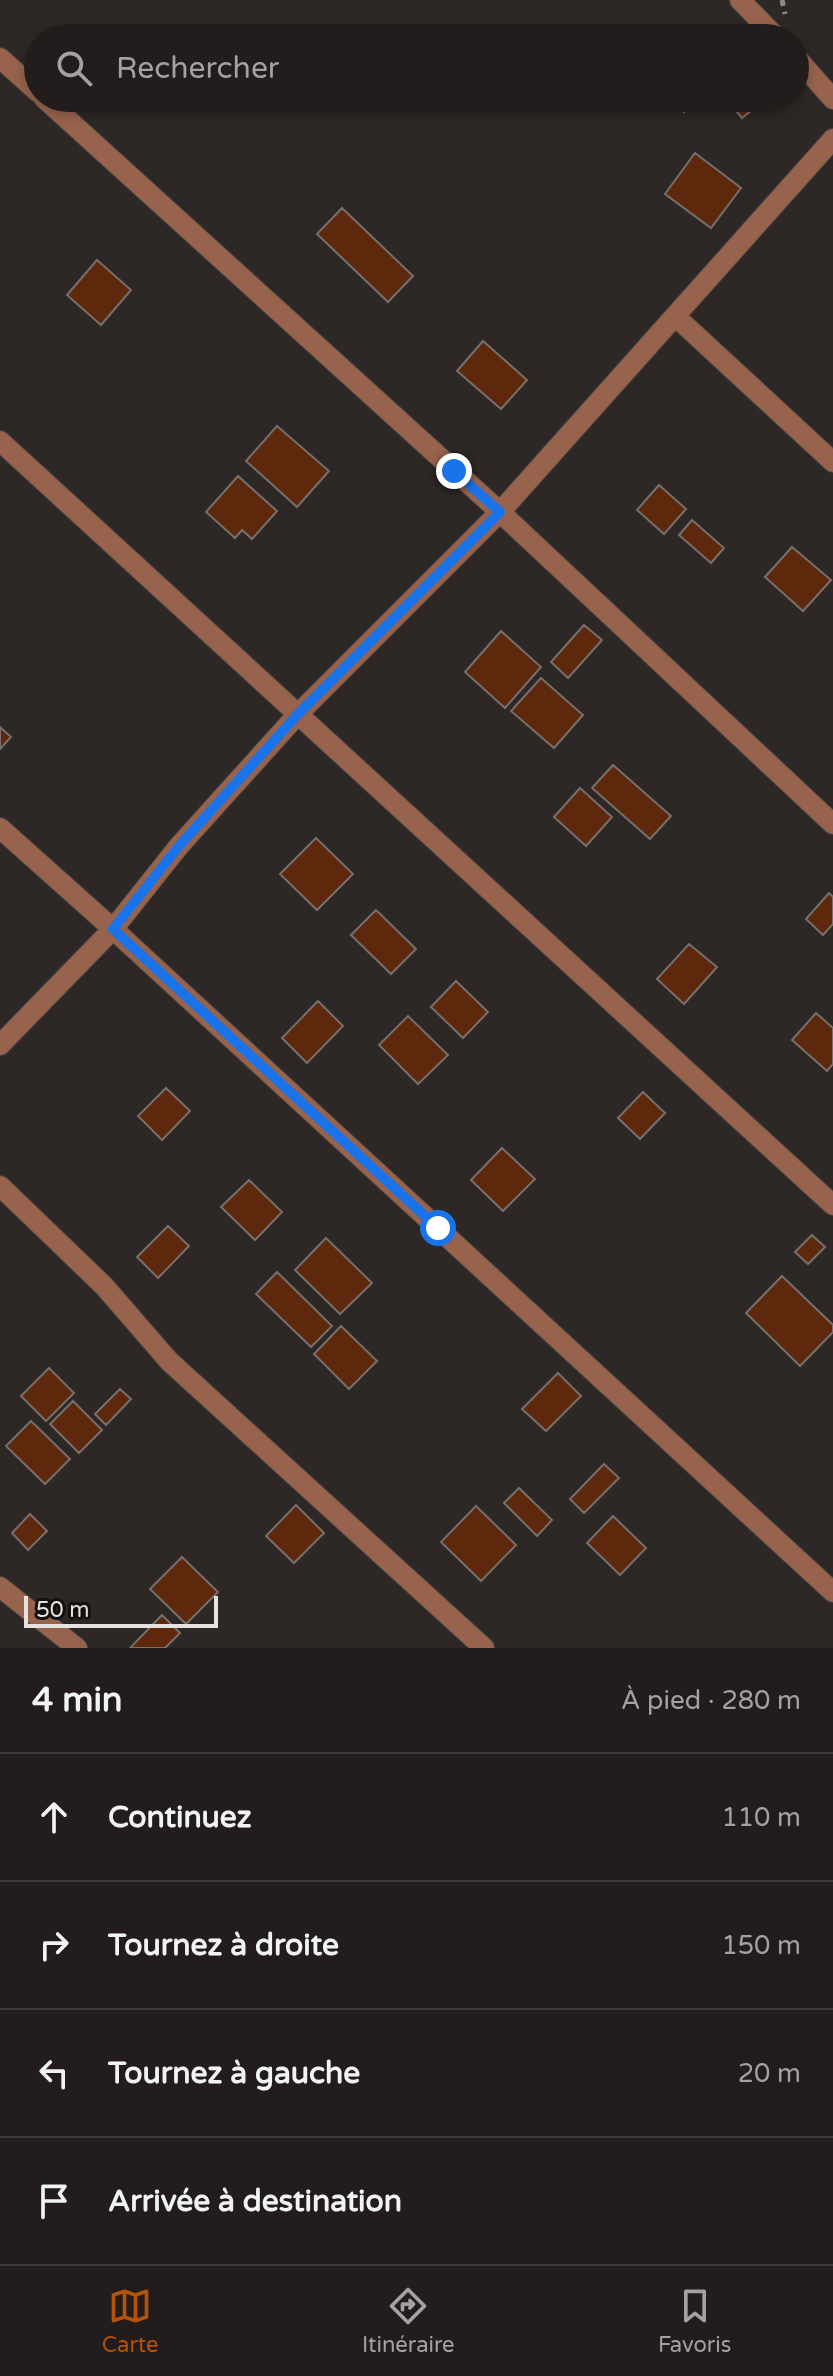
<!DOCTYPE html>
<html lang="fr">
<meta charset="utf-8">
<style>
body{margin:0;font-family:"Varela Round",sans-serif;background:#2a2625;color:#f1f3f6}
.scale{position:absolute;left:24px;bottom:20px;width:194px;box-sizing:border-box;padding-left:8px;border:4px solid #e6e2e0;border-top:0;font-size:22px;line-height:28px;white-space:nowrap;color:#e6e2e0;-webkit-text-stroke:6px #13110f;paint-order:stroke}
.stop{position:absolute;width:24px;height:24px;margin:-18px;border:6px solid #1a73e8;border-radius:50%;background:#fff}
.stop.end{background:#1a73e8;border-color:#fff;box-shadow:0 2px 8px #0008}
.list{margin:0;padding:0;list-style:none}
h2{display:flex;justify-content:space-between;align-items:center;height:104px;margin:0;padding:0 32px;font-size:34px}
h2 small{font-size:26px;font-weight:400;color:#a2a2a3}
.list li{display:grid;grid-template-columns:52px 1fr auto;gap:24px;align-items:center;box-sizing:border-box;height:128px;padding:0 32px;border-top:2px solid #3f3b3b}
.list b{display:block;font-size:30px;white-space:nowrap}
.list em{font-size:26px;font-style:normal;color:#a2a2a3}
.icon{flex:none;width:44px;height:44px;fill:none;stroke:currentColor;stroke-width:2;stroke-linecap:round;stroke-linejoin:round}
.map{position:relative;flex:none;width:833px;height:1648px;overflow:hidden}
.search{position:absolute;background:#221d1c;box-shadow:0 4px 12px #0003;left:24px;right:24px;top:24px;height:88px;display:flex;align-items:center;gap:20px;box-sizing:border-box;padding:0 28px;border-radius:44px;color:#a2a2a3;font-size:30px}
.sheet{height:616px;background:#221d1c}
nav{display:flex;justify-content:space-around;align-items:center;box-sizing:border-box;height:112px;border-top:2px solid #3f3b3b;background:#221d1c;font-size:22px;color:#a2a2a3}
nav a{display:grid;justify-items:center;gap:4px}
nav .on{color:#b45309}
.map>svg:first-child{display:block}
.building{fill:#5e280d;stroke:#766f6c;stroke-width:2}
.lines{fill:none;stroke-linecap:round;stroke-linejoin:round}
.minor-casing{stroke:#4b4543;stroke-width:22}
.path{stroke:#8f8b89;stroke-width:5;stroke-dasharray:6 6;stroke-linecap:butt}
.minor{stroke:#97634c;stroke-width:20}
.route{stroke:#1a73e8;stroke-width:10}
</style>
<div class="map">
<svg width="833" height="1648" viewBox="0 0 833 1648">
<rect width="100%" height="100%" fill="#2d2725"/>
<path class="building" d="M 670,98 L 697,98 L 684,112 Z
M 732,98 L 762,98 L 764,100 L 742,118 L 728,101 Z
M 695,153 L 741,188 L 711,228 L 665,194 Z
M 342,208 L 413,276 L 388,302 L 317,234 Z
M 97,260 L 131,290 L 101,325 L 67,295 Z
M 483,341 L 527,380 L 501,409 L 457,371 Z
M 277,426 L 329,471 L 297,507 L 246,461 Z
M 238,476 L 277,511 L 252,539 L 242,530 L 235,538 L 206,512 Z
M 659,485 L 686,509 L 664,534 L 637,510 Z
M 692,520 L 724,548 L 711,563 L 679,535 Z
M 792,547 L 831,580 L 803,611 L 765,577 Z
M 584,625 L 602,640 L 568,678 L 551,662 Z
M 501,631 L 541,667 L 505,708 L 465,672 Z
M 541,678 L 583,715 L 554,748 L 511,711 Z
M 0,727 L 11,737 L 0,749 Z
M 613,765 L 671,816 L 650,839 L 592,788 Z
M 580,788 L 612,817 L 586,846 L 554,817 Z
M 316,838 L 353,874 L 317,910 L 280,874 Z
M 829,893 L 833,897 L 833,924 L 823,935 L 806,919 Z
M 376,910 L 416,949 L 391,974 L 351,935 Z
M 689,944 L 717,967 L 684,1004 L 657,979 Z
M 456,981 L 488,1012 L 463,1038 L 431,1007 Z
M 318,1001 L 343,1026 L 307,1063 L 282,1038 Z
M 816,1013 L 833,1028 L 833,1064 L 827,1071 L 792,1040 Z
M 408,1016 L 448,1055 L 418,1084 L 379,1045 Z
M 166,1088 L 190,1111 L 162,1140 L 138,1116 Z
M 643,1092 L 665,1113 L 640,1139 L 618,1118 Z
M 502,1148 L 535,1179 L 503,1211 L 471,1180 Z
M 249,1180 L 282,1212 L 255,1240 L 221,1207 Z
M 168,1226 L 189,1246 L 158,1278 L 137,1257 Z
M 812,1235 L 825,1247 L 808,1264 L 795,1252 Z
M 326,1238 L 372,1283 L 340,1314 L 295,1270 Z
M 277,1272 L 332,1326 L 311,1347 L 256,1294 Z
M 782,1276 L 833,1325 L 833,1332 L 800,1366 L 746,1313 Z
M 341,1326 L 377,1361 L 349,1389 L 314,1354 Z
M 49,1368 L 74,1393 L 46,1421 L 21,1396 Z
M 558,1373 L 581,1396 L 546,1431 L 522,1409 Z
M 120,1389 L 131,1399 L 106,1425 L 95,1414 Z
M 73,1401 L 102,1430 L 79,1453 L 50,1424 Z
M 31,1421 L 70,1459 L 45,1484 L 6,1446 Z
M 604,1464 L 619,1478 L 584,1513 L 570,1499 Z
M 519,1488 L 552,1520 L 537,1536 L 504,1503 Z
M 296,1505 L 324,1533 L 294,1563 L 266,1536 Z
M 476,1506 L 516,1545 L 481,1581 L 441,1542 Z
M 30,1514 L 47,1531 L 28,1550 L 12,1533 Z
M 613,1516 L 646,1548 L 620,1575 L 587,1543 Z
M 182,1557 L 218,1592 L 186,1624 L 150,1589 Z
M 162,1615 L 180,1633 L 165,1648 L 130,1648 Z"/>
<g class="lines">
<g class="minor-casing">
<path id="minor" d="M 740,0 L 777,38
M 795,56 L 833,99
M 0,58 L 38,92
M 44,98 L 500,512 L 833,824
M 675,316 L 833,462
M 0,441 L 833,1205
M 0,828 L 113,929 L 833,1592
M 0,1045 L 113,929 L 179,846 L 298,714 L 500,512 L 833,139
M 0,1186 L 104,1286 L 169,1361 L 484,1648
M 0,1587 L 77,1648"/>
</g>
<path class="path" d="M 782,0 L 785,14"/>
<use href="#minor" class="minor"/>
</g>
<g class="lines">
<path class="route" d="M 438,1228 L 113,929 L 179,846 L 298,714 L 500,512 L 454,471"/>
</g>
</svg>
<div class="scale">50 m</div>
<div class="stop" style="left:438px;top:1228px"></div>
<div class="stop end" style="left:454px;top:471px"></div>
<div class="search"><svg class="icon" aria-label="search" viewBox="0 0 24 24"><circle cx="10" cy="10" r="6"/><path d="M15 15l6 6"/></svg>Rechercher</div>
</div>
<section class="sheet">
<h2>4 min<small>À pied · 280 m</small></h2>
<ul class="list">
<li><svg class="icon" aria-label="ahead" viewBox="0 0 24 24"><path d="M12 20V5M6 11l6-6 6 6"/></svg><div><b>Continuez</b></div><em>110 m</em></li>
<li><svg class="icon" aria-label="right" viewBox="0 0 24 24"><path d="M7 20v-9h11M14 6l5 5-5 5"/></svg><div><b>Tournez à droite</b></div><em>150 m</em></li>
<li><svg class="icon" aria-label="left" viewBox="0 0 24 24"><path d="M17 20v-9H6M10 6l-5 5 5 5"/></svg><div><b>Tournez à gauche</b></div><em>20 m</em></li>
<li><svg class="icon" aria-label="arrive" viewBox="0 0 24 24"><path d="M6 21V4h12l-3 4 3 4H6"/></svg><div><b>Arrivée à destination</b></div></li>
</ul>
</section>
<nav>
<a class="on"><svg class="icon" aria-label="map" viewBox="0 0 24 24"><path d="M3 6l6-2 6 2 6-2v14l-6 2-6-2-6 2zM9 4v14M15 6v14"/></svg>Carte</a>
<a><svg class="icon" aria-label="directions" viewBox="0 0 24 24"><path d="M12 3l9 9-9 9-9-9zM9 14v-3h6M13 9l2 2-2 2"/></svg>Itinéraire</a>
<a><svg class="icon" aria-label="saved" viewBox="0 0 24 24"><path d="M7 4h10v16l-5-4-5 4z"/></svg>Favoris</a>
</nav>
